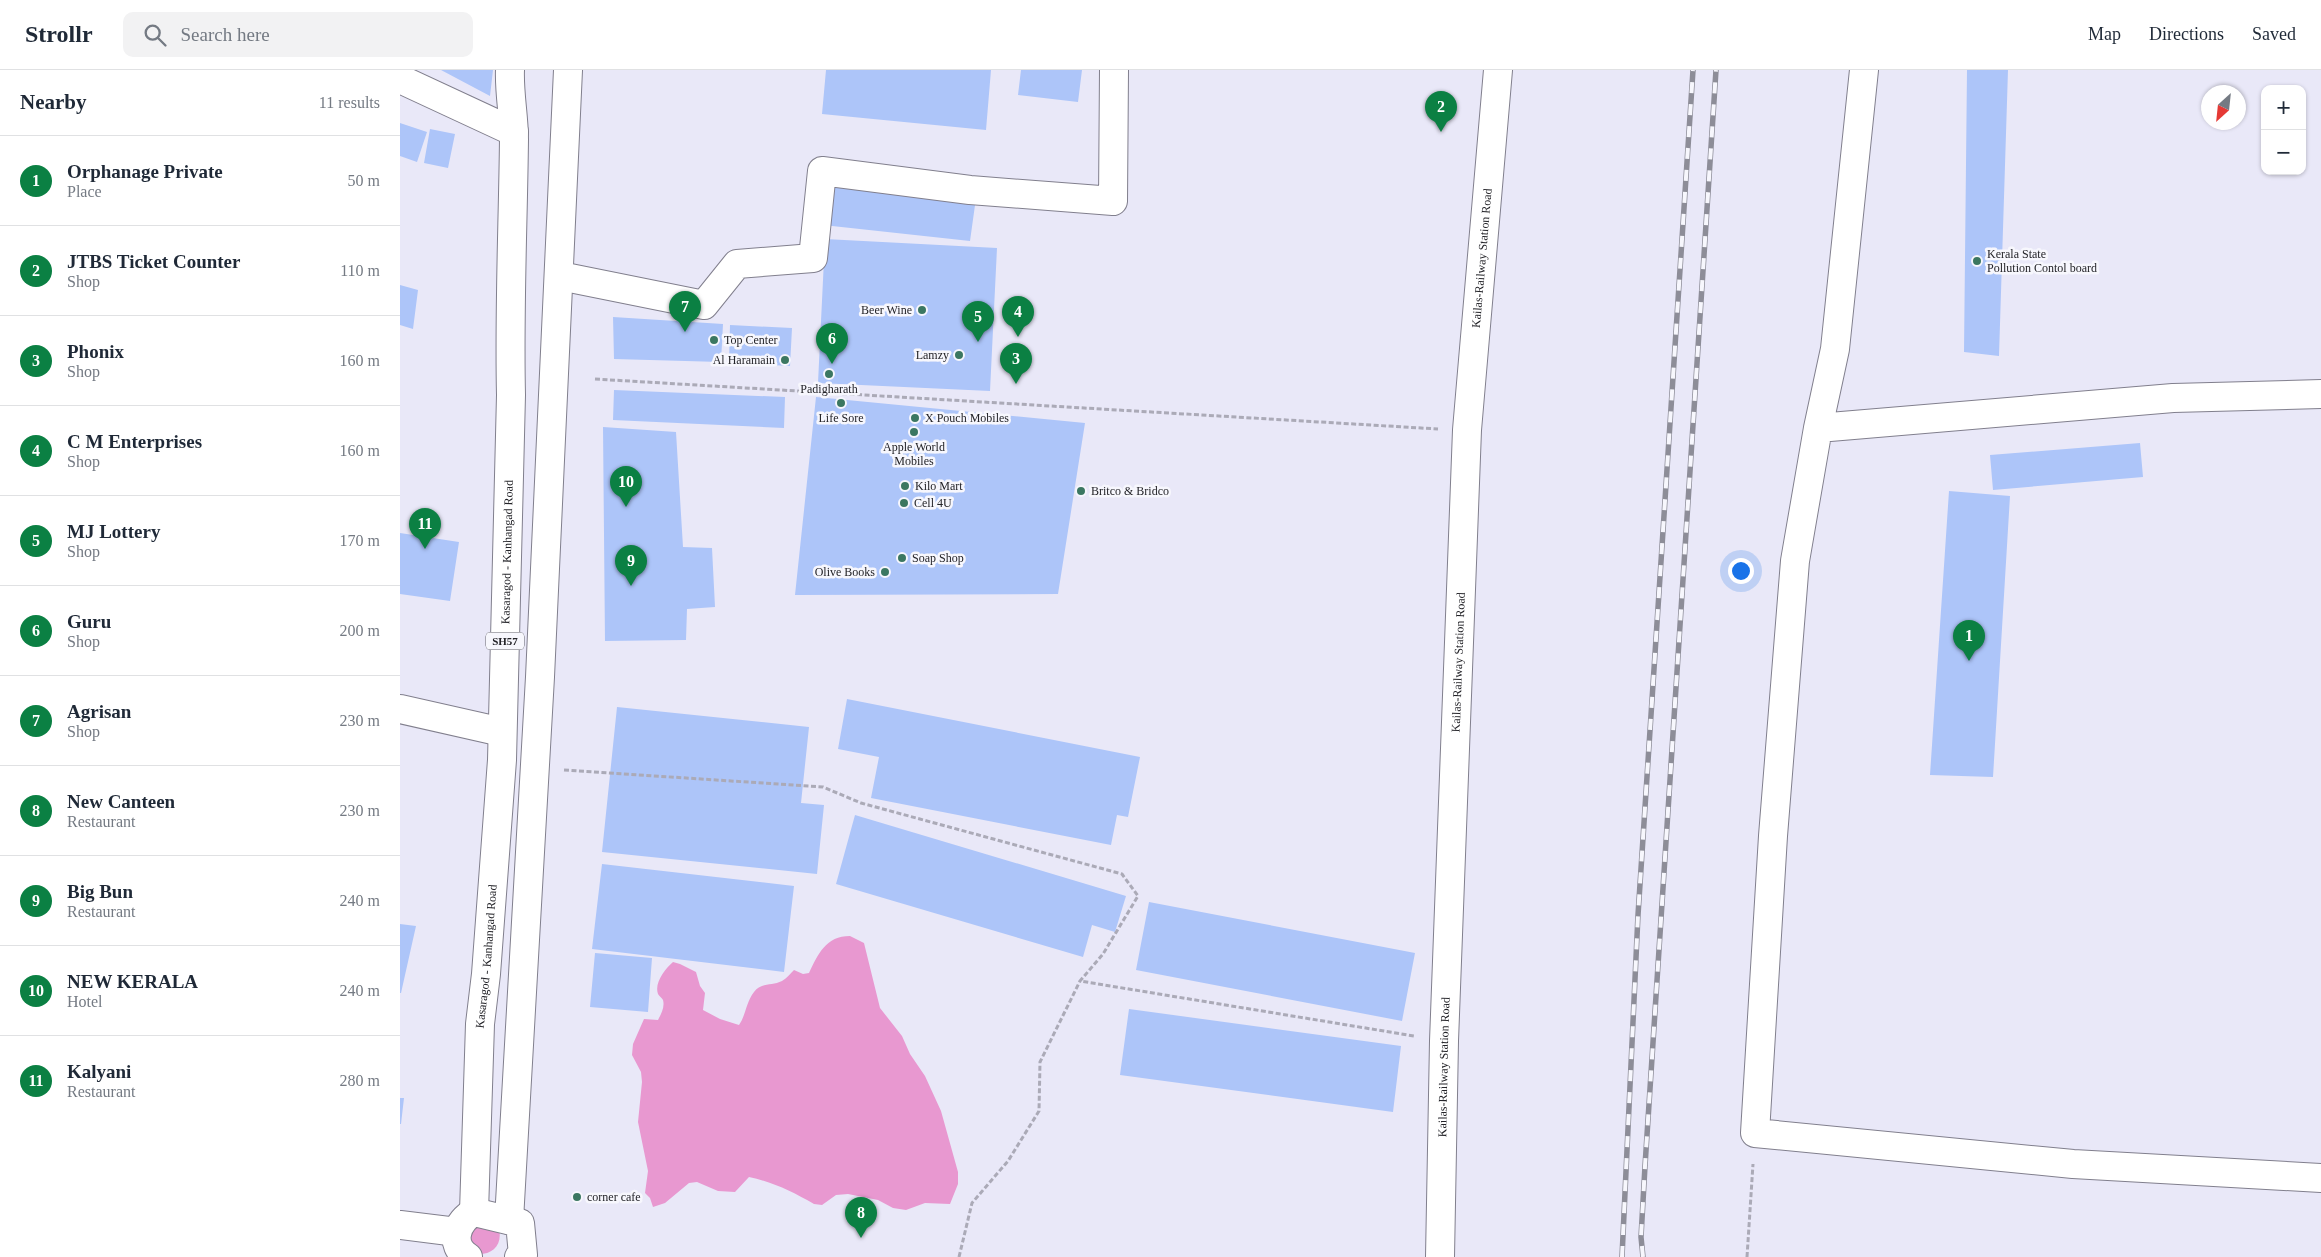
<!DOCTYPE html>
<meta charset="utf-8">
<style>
body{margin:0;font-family:"Times New Roman",serif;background:#f2f2f3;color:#1f2937}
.controls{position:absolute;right:15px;top:15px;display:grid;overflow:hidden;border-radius:10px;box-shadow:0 1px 4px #0004}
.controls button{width:45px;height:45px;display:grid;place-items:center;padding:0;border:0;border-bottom:1px solid #e0e1e3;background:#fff;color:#1f2937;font:25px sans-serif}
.compass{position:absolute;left:1801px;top:15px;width:45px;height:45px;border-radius:50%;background:#fff;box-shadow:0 1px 4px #0004;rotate:207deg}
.you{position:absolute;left:1340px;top:500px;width:18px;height:18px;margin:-12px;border:4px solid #fff;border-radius:50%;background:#1a73e8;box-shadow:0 0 0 8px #1a73e833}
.badge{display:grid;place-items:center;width:32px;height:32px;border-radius:50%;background:#0b8043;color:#fff;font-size:16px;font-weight:700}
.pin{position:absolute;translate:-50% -41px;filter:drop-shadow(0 1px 2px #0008)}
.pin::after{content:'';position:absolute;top:26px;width:18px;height:15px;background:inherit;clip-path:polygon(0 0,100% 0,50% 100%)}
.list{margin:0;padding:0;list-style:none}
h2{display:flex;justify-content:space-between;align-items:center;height:65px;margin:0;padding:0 20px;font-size:21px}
h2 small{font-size:16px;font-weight:400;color:#747a83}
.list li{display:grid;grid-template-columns:32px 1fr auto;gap:15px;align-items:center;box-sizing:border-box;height:90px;padding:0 20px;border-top:1px solid #e0e1e3}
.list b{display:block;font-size:19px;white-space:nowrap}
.list p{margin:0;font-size:16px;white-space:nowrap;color:#747a83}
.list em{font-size:16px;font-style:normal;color:#747a83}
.icon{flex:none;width:28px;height:28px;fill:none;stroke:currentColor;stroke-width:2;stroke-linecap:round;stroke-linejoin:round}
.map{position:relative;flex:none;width:1921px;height:1187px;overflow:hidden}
header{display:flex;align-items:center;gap:30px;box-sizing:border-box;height:70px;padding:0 25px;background:#fff;border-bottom:1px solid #e0e1e3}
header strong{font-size:24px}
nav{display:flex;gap:28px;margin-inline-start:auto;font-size:18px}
.search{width:350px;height:45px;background:#f2f2f3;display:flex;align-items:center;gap:12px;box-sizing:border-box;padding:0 18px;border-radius:10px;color:#747a83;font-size:19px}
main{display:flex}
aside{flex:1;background:#fff}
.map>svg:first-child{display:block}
.green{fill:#e898d0}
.building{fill:#adc5f9}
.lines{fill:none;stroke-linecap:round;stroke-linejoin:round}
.minor-casing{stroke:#817f8d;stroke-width:30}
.tertiary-casing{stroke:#817f8d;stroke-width:30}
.primary-casing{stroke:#817f8d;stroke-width:30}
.path{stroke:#abaab7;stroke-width:3;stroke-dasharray:5 2.5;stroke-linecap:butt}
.minor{stroke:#fff;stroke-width:28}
.tertiary{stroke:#fff;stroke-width:28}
.primary{stroke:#fff;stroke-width:28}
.rail-casing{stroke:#8d8d98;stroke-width:5.5}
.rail{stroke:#f7f7fd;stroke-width:4;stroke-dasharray:11;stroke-linecap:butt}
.poi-dot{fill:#3b7761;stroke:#f7f7fd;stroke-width:2}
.labels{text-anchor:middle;stroke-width:5;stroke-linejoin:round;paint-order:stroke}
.shield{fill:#f7f7fd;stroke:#636368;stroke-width:1}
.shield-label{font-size:11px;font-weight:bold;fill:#232328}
.poi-label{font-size:12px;fill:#232328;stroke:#f7f7fd;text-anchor:start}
.street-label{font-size:12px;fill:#232328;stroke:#f7f7fd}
</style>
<header>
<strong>Strollr</strong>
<div class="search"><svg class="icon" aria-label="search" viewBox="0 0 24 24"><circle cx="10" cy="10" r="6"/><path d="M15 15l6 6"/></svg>Search here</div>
<nav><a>Map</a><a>Directions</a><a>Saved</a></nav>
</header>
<main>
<aside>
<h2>Nearby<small>11 results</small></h2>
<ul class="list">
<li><span class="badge">1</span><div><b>Orphanage Private</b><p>Place</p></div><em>50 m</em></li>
<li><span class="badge">2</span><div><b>JTBS Ticket Counter</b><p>Shop</p></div><em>110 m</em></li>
<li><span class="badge">3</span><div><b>Phonix</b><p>Shop</p></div><em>160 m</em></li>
<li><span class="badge">4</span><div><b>C M Enterprises</b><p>Shop</p></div><em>160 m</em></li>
<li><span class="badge">5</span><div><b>MJ Lottery</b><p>Shop</p></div><em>170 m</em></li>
<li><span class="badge">6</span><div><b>Guru</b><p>Shop</p></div><em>200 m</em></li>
<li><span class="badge">7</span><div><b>Agrisan</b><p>Shop</p></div><em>230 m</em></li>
<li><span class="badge">8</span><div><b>New Canteen</b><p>Restaurant</p></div><em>230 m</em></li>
<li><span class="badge">9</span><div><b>Big Bun</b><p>Restaurant</p></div><em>240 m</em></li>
<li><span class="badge">10</span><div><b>NEW KERALA</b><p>Hotel</p></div><em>240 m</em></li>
<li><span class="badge">11</span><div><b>Kalyani</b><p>Restaurant</p></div><em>280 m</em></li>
</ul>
</aside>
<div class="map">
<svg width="1921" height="1187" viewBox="0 0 1921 1187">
<rect width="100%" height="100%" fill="#e9e8f8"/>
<path class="green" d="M 450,866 L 464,873 L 480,938 L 502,966 L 510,984 L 525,1006 L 541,1041 L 558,1102 L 558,1114 L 550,1134 L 525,1133 L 506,1140 L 493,1138 L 478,1130 L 448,1124 L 436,1125 L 422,1135 L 414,1134 C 393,1122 373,1112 349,1107 L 335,1122 L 318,1121 L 297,1112 L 289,1113 L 265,1133 L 253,1137 L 250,1128 L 245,1123 L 248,1101 L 238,1052 L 242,1012 L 241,1002 L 232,985 L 233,974 L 244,949 L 258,950 C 261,944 265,937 263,930 C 262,928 259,926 258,924 C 254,913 265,899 273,892 L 280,894 L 296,902 L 300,916 L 305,923 L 303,940 L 320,949 L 339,955 C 346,945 346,932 354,922 C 362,912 372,916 382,911 C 387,908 391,903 394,900 L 403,904 L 409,903 C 418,884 426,866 450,866 Z
M 68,1153 L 99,1159 C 103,1176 91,1186 75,1184 L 63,1164 Z"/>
<path class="building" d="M 41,0 L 93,0 L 90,26 Z
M 426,0 L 591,0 L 586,60 L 422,44 Z
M 621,0 L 682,0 L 678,32 L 618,25 Z
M 1567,0 L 1608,0 L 1599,286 L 1564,282 Z
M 0,53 L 27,62 L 17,92 L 0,86 Z
M 30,59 L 55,64 L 48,98 L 24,93 Z
M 427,108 L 576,128 L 570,171 L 423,155 Z
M 425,169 L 597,178 L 590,321 L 418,313 Z
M 0,215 L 18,220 L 13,259 L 0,255 Z
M 213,247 L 323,254 L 321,292 L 214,289 Z
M 330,255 L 392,258 L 390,296 L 329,293 Z
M 214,320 L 385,327 L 384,358 L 213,350 Z
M 416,327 L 685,353 L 658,524 L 395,525 Z
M 203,357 L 276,362 L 283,477 L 312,478 L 315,537 L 287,539 L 286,570 L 205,571 Z
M 1740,373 L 1743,407 L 1593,420 L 1590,385 Z
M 1549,421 L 1610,426 L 1593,707 L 1530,705 Z
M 0,463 L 59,472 L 50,531 L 0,524 Z
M 447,629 L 740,687 L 728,747 L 717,745 L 711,775 L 471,728 L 479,687 L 438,679 Z
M 217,637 L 409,657 L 401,733 L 424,735 L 417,804 L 202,782 Z
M 455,745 L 726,826 L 715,862 L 692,855 L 683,887 L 436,814 Z
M 202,794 L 394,816 L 384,902 L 192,879 Z
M 749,832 L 1015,883 L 1002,951 L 736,900 Z
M 0,854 L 16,856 L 1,923 L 0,923 Z
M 195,883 L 252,888 L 248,942 L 190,937 Z
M 729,939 L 1001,976 L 993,1042 L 720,1005 Z
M 0,1028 L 4,1028 L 1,1054 L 0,1054 Z"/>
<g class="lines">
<g class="minor-casing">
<path id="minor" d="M 1464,0 L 1435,279 L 1418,358 L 1395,491 L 1373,766 L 1355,1063 L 1673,1094 L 1921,1108
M 160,206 L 304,235 L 337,194 L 413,188 L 422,101 L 570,120 L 713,131 L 714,0
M 1418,358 L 1773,328 L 1921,324
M 0,639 L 102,662"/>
</g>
<g class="tertiary-casing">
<g id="tertiary">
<path d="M 0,9 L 114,62"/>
<path id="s1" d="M 1040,1187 L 1044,971 L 1067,360 L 1098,0"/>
</g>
</g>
<g class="primary-casing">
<g id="primary">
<path id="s2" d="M 74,1142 L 80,954 L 86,904 L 102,690 L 111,325 C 109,240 113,154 114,69 C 114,46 109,23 110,0"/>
<path d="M 109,1150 L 140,607 L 168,0"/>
<path d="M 0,1155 L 57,1162"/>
<path d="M 68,1187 C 48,1175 57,1151 74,1142 L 120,1153 L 123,1185 L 119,1187"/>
</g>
</g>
<path class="path" d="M 195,309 L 1038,359
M 164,700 L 423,717 L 461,733 L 722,804 L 738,826 L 703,884 L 680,911 L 1014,966
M 559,1187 L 572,1133 L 608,1091 L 639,1041 L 640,992 L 680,911
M 1347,1187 L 1353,1094"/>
<use href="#minor" class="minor"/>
<use href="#tertiary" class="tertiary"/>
<use href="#primary" class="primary"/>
<g class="rail-casing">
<path id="rail" d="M 1222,1187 L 1238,845 L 1293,0
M 1243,1187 L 1241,1167 L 1245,1096 L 1316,0"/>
</g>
<use href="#rail" class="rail"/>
</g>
<g class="poi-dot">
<circle cx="1577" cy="191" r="5"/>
<circle cx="522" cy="240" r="5"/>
<circle cx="314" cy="270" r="5"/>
<circle cx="559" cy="285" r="5"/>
<circle cx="385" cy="290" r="5"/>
<circle cx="429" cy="304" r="5"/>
<circle cx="441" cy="333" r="5"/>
<circle cx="515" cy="348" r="5"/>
<circle cx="514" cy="362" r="5"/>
<circle cx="505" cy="416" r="5"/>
<circle cx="681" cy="421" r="5"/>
<circle cx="504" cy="433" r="5"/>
<circle cx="502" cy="488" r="5"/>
<circle cx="485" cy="502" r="5"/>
<circle cx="177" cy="1127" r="5"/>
</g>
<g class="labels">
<rect class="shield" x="86" y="562.5" width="38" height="17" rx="4"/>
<g class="shield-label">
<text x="105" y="575">SH57</text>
</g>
<g class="poi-label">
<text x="1587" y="188">Kerala State<tspan x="1587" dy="14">Pollution Contol board</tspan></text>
<text x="512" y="244" text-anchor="end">Beer Wine</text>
<text x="324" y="274">Top Center</text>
<text x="549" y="289" text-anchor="end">Lamzy</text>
<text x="375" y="294" text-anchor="end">Al Haramain</text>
<text x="429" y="323" text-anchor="middle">Padigharath</text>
<text x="441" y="352" text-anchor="middle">Life Sore</text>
<text x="525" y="352">X Pouch Mobiles</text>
<text x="514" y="381" text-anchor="middle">Apple World<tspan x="514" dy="14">Mobiles</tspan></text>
<text x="515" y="420">Kilo Mart</text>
<text x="691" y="425">Britco &amp; Bridco</text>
<text x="514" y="437">Cell 4U</text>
<text x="512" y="492">Soap Shop</text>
<text x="475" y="506" text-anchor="end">Olive Books</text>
<text x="187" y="1131">corner cafe</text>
</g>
<g class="street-label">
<text dy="4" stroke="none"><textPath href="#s1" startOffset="1000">Kailas-Railway Station Road</textPath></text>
<text dy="4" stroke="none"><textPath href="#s2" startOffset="661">Kasaragod - Kanhangad Road</textPath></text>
<text dy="4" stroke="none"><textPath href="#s1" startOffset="595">Kailas-Railway Station Road</textPath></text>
<text dy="4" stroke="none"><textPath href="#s2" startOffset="256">Kasaragod - Kanhangad Road</textPath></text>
<text dy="4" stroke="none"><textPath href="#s1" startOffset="190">Kailas-Railway Station Road</textPath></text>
</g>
</g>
</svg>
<div class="controls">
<button>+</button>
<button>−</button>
</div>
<svg class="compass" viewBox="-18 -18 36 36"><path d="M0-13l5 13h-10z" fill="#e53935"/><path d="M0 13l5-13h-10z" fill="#747a83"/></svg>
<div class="you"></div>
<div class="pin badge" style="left:1569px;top:591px">1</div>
<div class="pin badge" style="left:1041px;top:62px">2</div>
<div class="pin badge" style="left:616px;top:314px">3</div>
<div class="pin badge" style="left:618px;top:267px">4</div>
<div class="pin badge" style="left:578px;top:272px">5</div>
<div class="pin badge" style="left:432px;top:294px">6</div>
<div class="pin badge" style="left:285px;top:262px">7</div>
<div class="pin badge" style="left:461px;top:1168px">8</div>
<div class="pin badge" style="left:231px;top:516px">9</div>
<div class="pin badge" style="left:226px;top:437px">10</div>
<div class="pin badge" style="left:25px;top:479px">11</div>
</div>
</main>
